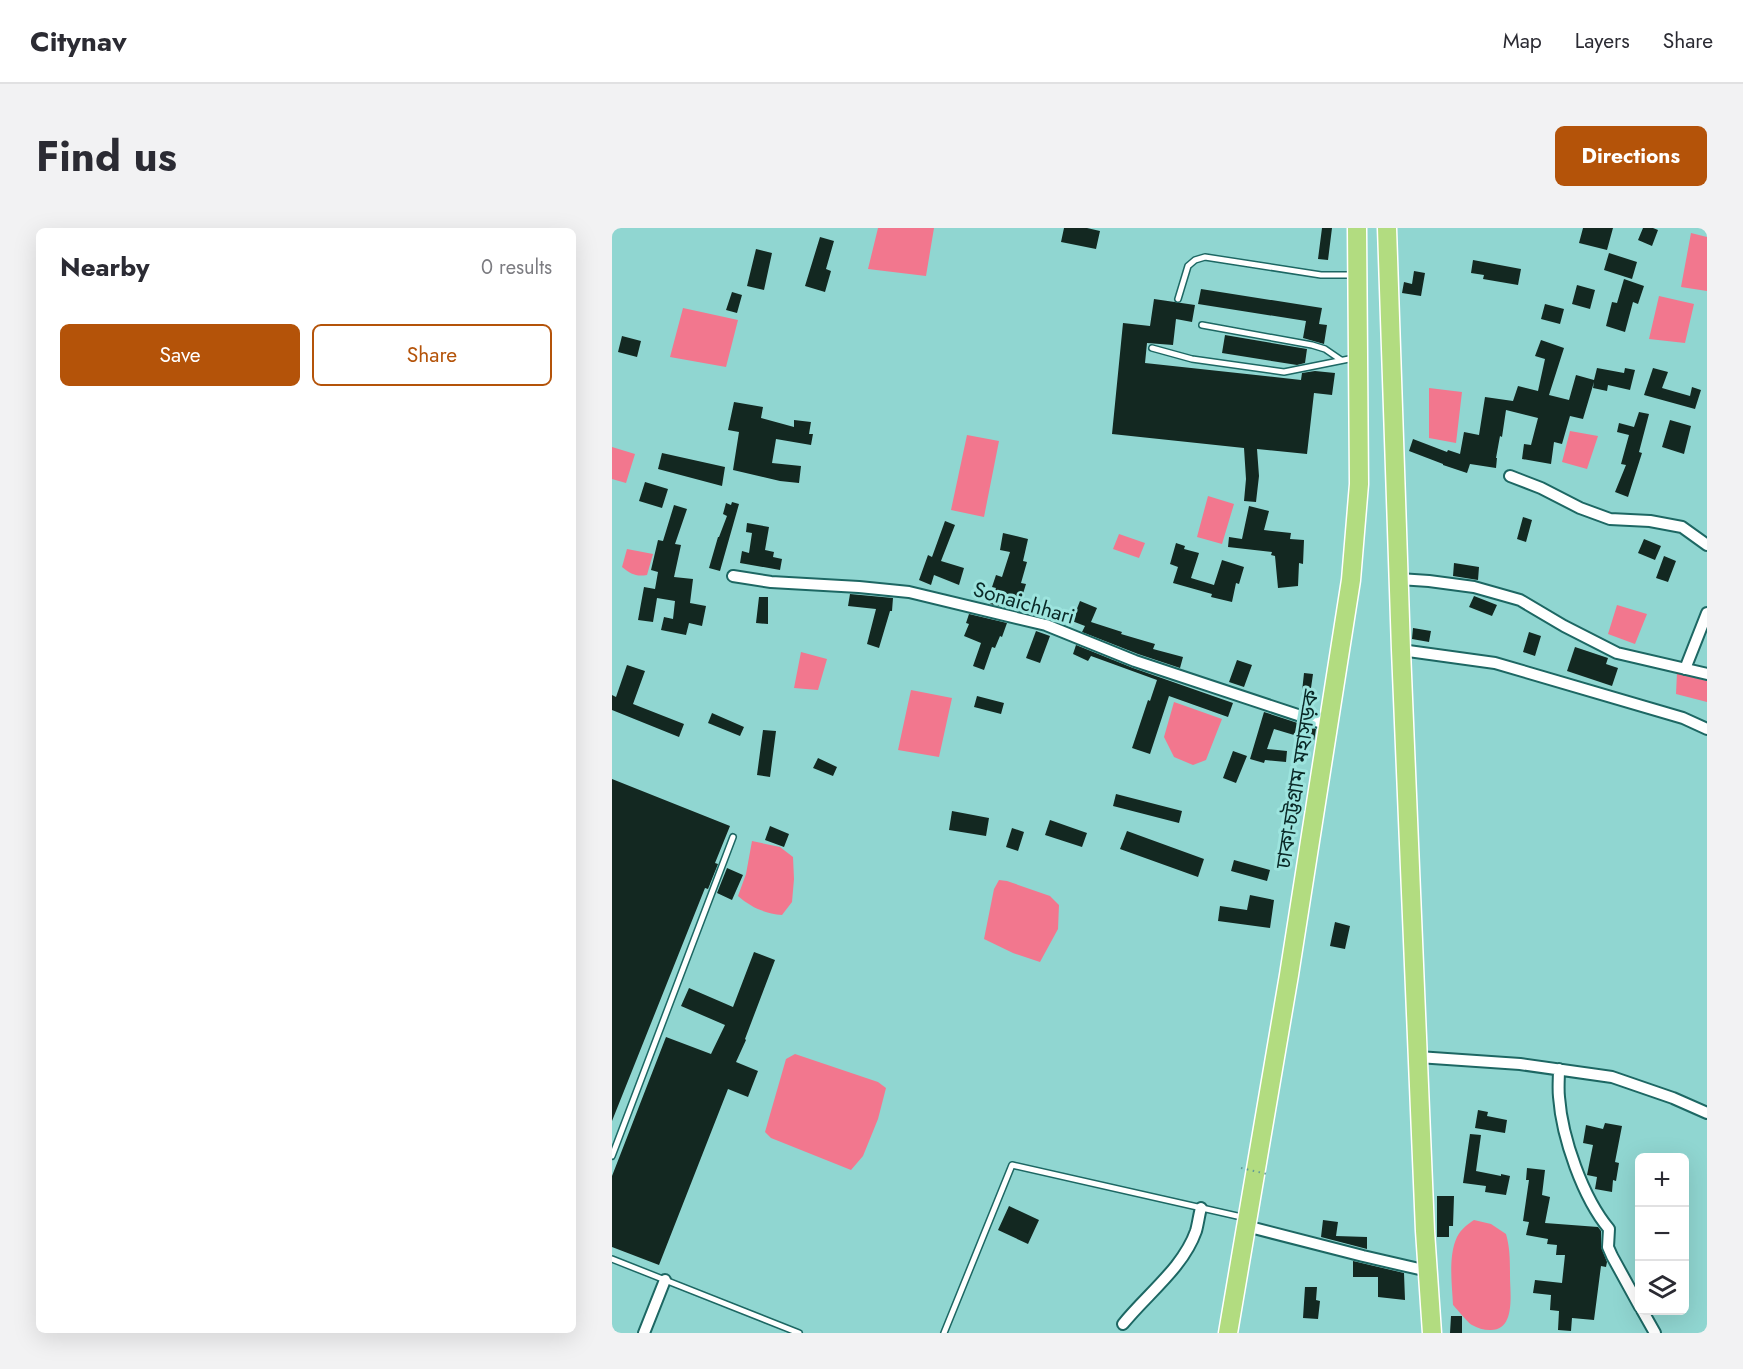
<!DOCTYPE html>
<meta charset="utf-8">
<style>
body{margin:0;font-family:Jost,"Noto Sans Bengali",sans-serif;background:#f2f2f3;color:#2b2b33}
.controls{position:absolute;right:18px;bottom:18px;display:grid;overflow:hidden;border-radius:9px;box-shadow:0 6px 24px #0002}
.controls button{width:54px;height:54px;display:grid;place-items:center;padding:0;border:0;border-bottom:2px solid #e1e1e2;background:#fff;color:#2b2b33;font:30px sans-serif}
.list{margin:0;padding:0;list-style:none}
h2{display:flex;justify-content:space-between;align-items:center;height:78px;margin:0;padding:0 24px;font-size:26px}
h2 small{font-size:20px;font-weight:400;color:#7c7c81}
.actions{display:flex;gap:12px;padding:18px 24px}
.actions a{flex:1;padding:14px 0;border:2px solid #b45309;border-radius:9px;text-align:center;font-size:21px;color:#b45309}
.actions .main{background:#b45309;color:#fff}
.icon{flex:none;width:33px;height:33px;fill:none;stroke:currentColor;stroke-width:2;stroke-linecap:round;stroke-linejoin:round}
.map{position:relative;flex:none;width:1095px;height:1105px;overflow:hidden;border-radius:9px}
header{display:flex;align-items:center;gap:36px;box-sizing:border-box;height:84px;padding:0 30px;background:#fff;border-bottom:2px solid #e1e1e2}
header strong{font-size:28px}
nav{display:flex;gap:33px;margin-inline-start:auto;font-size:21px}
.intro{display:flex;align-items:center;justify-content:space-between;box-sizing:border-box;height:144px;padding:0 36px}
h1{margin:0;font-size:42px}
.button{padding:15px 27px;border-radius:9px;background:#b45309;color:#fff;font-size:21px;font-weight:700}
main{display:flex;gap:36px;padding:0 36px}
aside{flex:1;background:#fff;border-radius:9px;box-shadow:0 6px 24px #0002}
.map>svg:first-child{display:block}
.water{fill:#f2778e}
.building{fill:#132821}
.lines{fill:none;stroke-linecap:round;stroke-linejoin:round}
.service-casing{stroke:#1d6763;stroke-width:8}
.minor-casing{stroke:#1d6763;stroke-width:14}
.trunk-casing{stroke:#fff;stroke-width:21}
.service{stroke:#fff;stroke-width:5}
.minor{stroke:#fff;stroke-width:10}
.trunk{stroke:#b2dc80;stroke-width:18}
.path-bridge{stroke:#639b97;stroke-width:2;stroke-dasharray:1.5 4.5;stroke-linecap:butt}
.labels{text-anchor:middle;stroke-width:6;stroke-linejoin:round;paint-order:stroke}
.street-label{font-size:21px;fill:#092826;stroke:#9de4de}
</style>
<header>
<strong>Citynav</strong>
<nav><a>Map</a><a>Layers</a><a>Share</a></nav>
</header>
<div class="intro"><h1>Find us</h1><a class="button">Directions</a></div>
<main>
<aside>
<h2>Nearby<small>0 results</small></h2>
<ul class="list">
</ul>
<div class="actions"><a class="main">Save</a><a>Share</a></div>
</aside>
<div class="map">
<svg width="1095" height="1105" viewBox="0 0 1095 1105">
<rect width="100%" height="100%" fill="#90d6d1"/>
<path class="water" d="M 266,0 L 322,0 L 314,48 L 256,41 Z
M 1079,5 L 1095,9 L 1095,63 L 1069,59 Z
M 1047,68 L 1082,76 L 1073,115 L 1037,111 Z
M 71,80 L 126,92 L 114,139 L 58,129 Z
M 817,160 L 850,164 L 844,215 L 817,210 Z
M 958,203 L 986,208 L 975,241 L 950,234 Z
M 355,207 L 387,213 L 372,289 L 339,282 Z
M 0,219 L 23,226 L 14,255 L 0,251 Z
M 596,268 L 622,276 L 610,316 L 585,309 Z
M 507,306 L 533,315 L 527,330 L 501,321 Z
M 15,321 L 41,326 L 35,347 C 24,349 19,346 10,339 Z
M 1005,377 L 1035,386 L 1023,416 L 996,406 Z
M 189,424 L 215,431 L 206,462 L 182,460 Z
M 1065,445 L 1095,453 L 1095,474 L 1064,466 Z
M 299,462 L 340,470 L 327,529 L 286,522 Z
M 562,474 L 610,491 L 594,532 L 581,537 L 562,529 L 552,509 Z
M 140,613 L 168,619 L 181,629 L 182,651 L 180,674 L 170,687 C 152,685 140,680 126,668 L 134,646 Z
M 387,652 L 395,653 L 438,668 L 447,677 L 446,701 L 428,734 L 401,725 L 372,711 L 382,661 Z
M 183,826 L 266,854 L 274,860 L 266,891 L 251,928 L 239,942 L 159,910 L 153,904 L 174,831 Z
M 862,992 L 879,996 L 894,1006 C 898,1020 898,1033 898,1048 C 898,1065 904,1103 878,1102 C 872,1102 865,1100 860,1097 C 856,1095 845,1081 841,1077 C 840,1056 836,1028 845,1009 C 849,1001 856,996 862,992 Z"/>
<path class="building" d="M 452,0 L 475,0 L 488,3 L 484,21 L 449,14 Z
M 710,0 L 720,0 L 716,32 L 706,31 Z
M 971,0 L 1001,0 L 995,22 L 967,15 Z
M 1031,0 L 1041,0 L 1046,2 L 1040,18 L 1026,12 Z
M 208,9 L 222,13 L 214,41 L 219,43 L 213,64 L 193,58 Z
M 144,21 L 160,25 L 152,62 L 135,58 Z
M 997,25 L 1025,34 L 1020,51 L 992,42 Z
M 861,32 L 909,41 L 906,57 L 871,51 L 872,47 L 859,45 Z
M 802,43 L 813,45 L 809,68 L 790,65 L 792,54 L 800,56 Z
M 1012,51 L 1032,58 L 1026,76 L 1021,74 L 1013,104 L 994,98 L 1000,74 L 1005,75 Z
M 965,57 L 983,62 L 978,81 L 960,76 Z
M 589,61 L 710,80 L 707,96 L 715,97 L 712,116 L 691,110 L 694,93 L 586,76 Z
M 120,64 L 130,67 L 125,85 L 114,82 Z
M 542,71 L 583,77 L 580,94 L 564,91 L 561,117 L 535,115 L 533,135 L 689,152 L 690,145 L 703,143 L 723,145 L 720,167 L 702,165 L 695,226 L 645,221 L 647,248 L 644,274 L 632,273 L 634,251 L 632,220 L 500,206 L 511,95 L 538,98 Z
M 933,76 L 952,81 L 948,96 L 929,91 Z
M 613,107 L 695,121 L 693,135 L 685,137 L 610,125 Z
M 10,108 L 29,113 L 25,129 L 6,124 Z
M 929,112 L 952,120 L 937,167 L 957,172 L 964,147 L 982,152 L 985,140 L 1012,145 L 1013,140 L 1023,142 L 1018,162 L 996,157 L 995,163 L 981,160 L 982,154 L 971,191 L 958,188 L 950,216 L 942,214 L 939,236 L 910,231 L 912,216 L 919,217 L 926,190 L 894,182 L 890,209 L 888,208 L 884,230 L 885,230 L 884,240 L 858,236 L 855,245 L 831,237 L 831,236 L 797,223 L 801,211 L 835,224 L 836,222 L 848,226 L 852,204 L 867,207 L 873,169 L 901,173 L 906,158 L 926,163 L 933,131 L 923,128 Z
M 1041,140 L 1056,144 L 1050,160 L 1078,168 L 1080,159 L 1089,162 L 1083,181 L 1032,167 Z
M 122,174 L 151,179 L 149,190 L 182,199 L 182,192 L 199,194 L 197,206 L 201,206 L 199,217 L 164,211 L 160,235 L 189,238 L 187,255 L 168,253 L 121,242 L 127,204 L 116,202 Z
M 1027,184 L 1037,186 L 1027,224 L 1030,225 L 1016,269 L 1003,264 L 1014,237 L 1009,236 L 1017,207 L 1005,204 L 1007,195 L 1022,199 Z
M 1058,192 L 1079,198 L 1072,226 L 1050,219 Z
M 50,225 L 113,239 L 110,258 L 46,241 Z
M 33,254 L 56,261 L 50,280 L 27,273 Z
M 120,274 L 127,276 L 108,343 L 97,340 L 106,309 L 107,309 L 115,288 L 111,286 L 114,275 L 119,277 Z
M 62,277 L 75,281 L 63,316 L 69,317 L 62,349 L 81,351 L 78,375 L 94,378 L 90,398 L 77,395 L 74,407 L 49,402 L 52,389 L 61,391 L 63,373 L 45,370 L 41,394 L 26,392 L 32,359 L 43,361 L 46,344 L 39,342 L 46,312 L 51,313 Z
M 637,278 L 657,283 L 652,302 L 679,305 L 678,311 L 692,312 L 691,336 L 687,335 L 686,358 L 666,360 L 663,328 L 659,327 L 660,324 L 616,319 L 617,309 L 630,311 Z
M 911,289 L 920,292 L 914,314 L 905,311 Z
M 333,293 L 343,297 L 329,333 L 352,340 L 347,357 L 322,347 L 319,357 L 307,352 L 316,327 L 320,329 Z
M 135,295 L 157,299 L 153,322 L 162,324 L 161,329 L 170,331 L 168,342 L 128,335 L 130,323 L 137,325 L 140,305 L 134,304 Z
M 391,305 L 416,311 L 411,333 L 415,334 L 409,355 L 414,356 L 409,372 L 411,373 L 407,383 L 378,376 L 384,360 L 380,359 L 384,347 L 390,349 L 398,324 L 388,322 Z
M 1032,311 L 1049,318 L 1043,332 L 1026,325 Z
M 564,315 L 573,318 L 572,321 L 587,325 L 579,350 L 602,357 L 610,332 L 632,339 L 627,356 L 624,355 L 620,374 L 599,369 L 600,366 L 561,355 L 566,339 L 558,336 Z
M 1052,328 L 1064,333 L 1056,354 L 1044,350 Z
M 842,335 L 867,339 L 866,352 L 841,348 Z
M 238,366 L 281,370 L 280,383 L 278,383 L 267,420 L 255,416 L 264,381 L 236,378 Z
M 862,368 L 885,377 L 880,388 L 857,379 Z
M 147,369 L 156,369 L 156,396 L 144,395 Z
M 468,373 L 485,380 L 479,394 L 510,404 L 509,406 L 543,416 L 541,421 L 571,429 L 568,440 L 526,426 L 470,404 L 473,398 L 460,393 Z
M 357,386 L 395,395 L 390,409 L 388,408 L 383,420 L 380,419 L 372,442 L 361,438 L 369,415 L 352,408 L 357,396 L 354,395 Z
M 801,400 L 819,403 L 817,414 L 800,411 Z
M 424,403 L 438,408 L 428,435 L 414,430 Z
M 917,404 L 929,408 L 923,428 L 911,424 Z
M 464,417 L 521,440 L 621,475 L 616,489 L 557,468 L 538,526 L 520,520 L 536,472 L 538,473 L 545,452 L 479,428 L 476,433 L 461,426 Z
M 963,419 L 996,430 L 994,436 L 1006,440 L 1000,458 L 955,443 Z
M 625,432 L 640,437 L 632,459 L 617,454 Z
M 15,437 L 33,443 L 21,476 L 72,496 L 67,509 L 0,482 L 0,467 L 4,469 Z
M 692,445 L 701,446 L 697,474 L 689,473 Z
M 365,468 L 392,475 L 389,486 L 362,479 Z
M 652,484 L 704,501 L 702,513 L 662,501 L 655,521 L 675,523 L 674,534 L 653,532 L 652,535 L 638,531 Z
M 100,485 L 132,499 L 128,508 L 96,495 Z
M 151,502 L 164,503 L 158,549 L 145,547 Z
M 621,523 L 635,528 L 624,555 L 611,550 Z
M 206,530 L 225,539 L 221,548 L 201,540 Z
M 0,551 L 118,598 L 103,635 L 106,636 L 96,661 L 93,660 L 0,893 Z
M 504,566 L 570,583 L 567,595 L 501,578 Z
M 340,583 L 377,590 L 374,608 L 337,602 Z
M 438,592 L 475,605 L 470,619 L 433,607 Z
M 158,598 L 177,606 L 172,619 L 153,612 Z
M 400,600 L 412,604 L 406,623 L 394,619 Z
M 515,603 L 592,631 L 586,649 L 508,621 Z
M 622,632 L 658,642 L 655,653 L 619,643 Z
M 115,640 L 131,647 L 120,672 L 105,665 Z
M 638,667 L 662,672 L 658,700 L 606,693 L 608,678 L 635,682 Z
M 723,694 L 738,698 L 733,721 L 718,718 Z
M 142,724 L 163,732 L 133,811 L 134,812 L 124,834 L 146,843 L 136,869 L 116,861 L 47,1037 L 0,1019 L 0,948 L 54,809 L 99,826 L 113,797 L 69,778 L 77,760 L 121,779 Z
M 866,882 L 876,884 L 875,888 L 895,892 L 893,905 L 863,900 Z
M 993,895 L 1010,898 L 1003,934 L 1007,935 L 1004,953 L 1001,952 L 1000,964 L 983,961 L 985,949 L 975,947 L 981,917 L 971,915 L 974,897 L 991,901 Z
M 858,906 L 869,907 L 864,943 L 889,948 L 889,946 L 898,948 L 894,967 L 873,964 L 874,958 L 851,955 Z
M 915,940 L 933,942 L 930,967 L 938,969 L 933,995 L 986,999 L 989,1003 L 989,1019 L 995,1034 L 994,1039 L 989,1038 L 982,1092 L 960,1090 L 959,1103 L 946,1102 L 947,1083 L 938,1082 L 939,1067 L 921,1065 L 923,1052 L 950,1055 L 953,1027 L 944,1027 L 945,1017 L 935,1016 L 936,1011 L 914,1007 L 917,994 L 911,993 L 917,952 L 914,952 Z
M 825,968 L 842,968 L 841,998 L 837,998 L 837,1009 L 825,1009 Z
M 397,978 L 427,992 L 416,1016 L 386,1002 Z
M 711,992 L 726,994 L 724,1008 L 755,1009 L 755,1021 L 709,1009 Z
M 741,1033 L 792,1045 L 793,1072 L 766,1069 L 766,1049 L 741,1049 Z
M 693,1059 L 705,1059 L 704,1072 L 708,1073 L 706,1091 L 691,1090 Z
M 839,1088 L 850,1088 L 850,1105 L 838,1105 Z"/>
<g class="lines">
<g class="service-casing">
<path id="service" d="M 566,71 L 576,38 L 583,32 L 593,29 L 709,47 L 744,47
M 590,97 L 700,117 L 713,121 L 729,132
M 540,120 L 580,131 L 672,144 L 742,130
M 0,928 L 121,609
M 0,1031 L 187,1105
M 332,1105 L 400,937 L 634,990"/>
</g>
<g class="minor-casing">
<path id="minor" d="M 898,248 L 929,260 L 968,280 L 998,291 L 1038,293 L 1070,299 L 1095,317
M 121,348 L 159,354 L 247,359 L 297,364 L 434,397 L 523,433 L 716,497
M 787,351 L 817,353 L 862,359 L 908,372 L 952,398 L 1005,425 L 1095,446
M 789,422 L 883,435 L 1071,490 L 1095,501
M 1073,441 L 1095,385
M 806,829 L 908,836 L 1000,849 L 1061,870 L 1095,885
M 947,841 C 947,850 946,860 947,869 C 950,910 971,970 997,1001 L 996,1019 L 1000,1028 L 1028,1079
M 634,998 L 751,1028 L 816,1043
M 1030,1082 L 1043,1105
M 511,1096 C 535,1066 571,1040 584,1003 C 586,996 587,987 589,980
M 32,1105 L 53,1052"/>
</g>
<g class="trunk-casing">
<path id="trunk" d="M 775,0 L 789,422 L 813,1003 L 820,1105
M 616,1105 L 677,747 L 739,352 L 747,256 L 745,0"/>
</g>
<use href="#service" class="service"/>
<use href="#minor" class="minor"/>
<use href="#trunk" class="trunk"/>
<path class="path-bridge" d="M 629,940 L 655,946"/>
</g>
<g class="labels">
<g class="street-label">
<text transform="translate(412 375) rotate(16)" y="7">Sonaichhari</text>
<text transform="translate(685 551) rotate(-81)" y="7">ঢাকা-চট্টগ্রাম মহাসড়ক</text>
</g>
</g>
</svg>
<div class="controls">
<button>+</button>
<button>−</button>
<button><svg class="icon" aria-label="layers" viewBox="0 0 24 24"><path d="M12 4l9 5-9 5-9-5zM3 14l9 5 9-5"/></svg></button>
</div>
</div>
</main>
